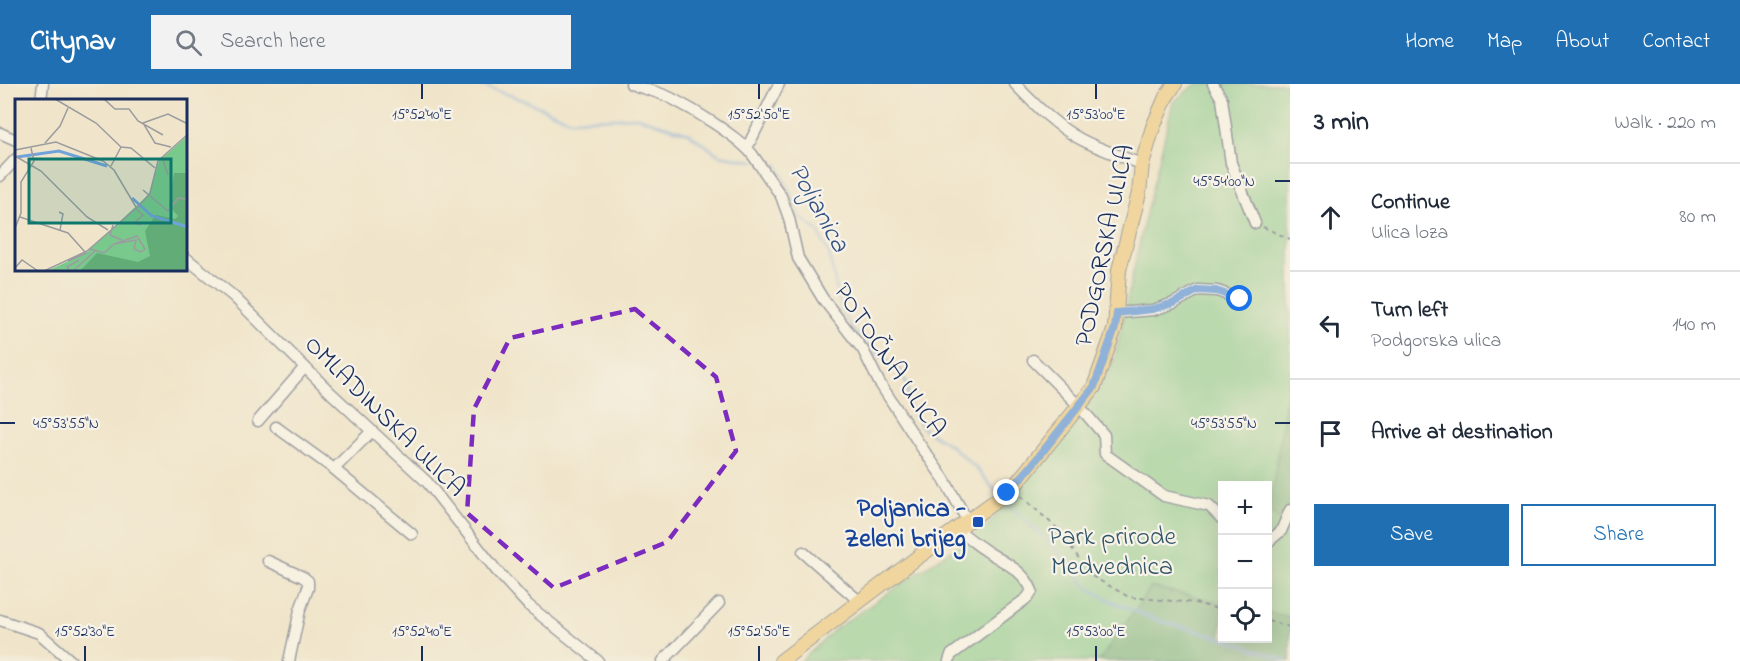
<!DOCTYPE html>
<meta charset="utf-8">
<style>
body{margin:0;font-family:"Indie Flower",sans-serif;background:#f2f2f3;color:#1f2937}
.controls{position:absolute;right:18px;bottom:18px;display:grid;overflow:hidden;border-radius:0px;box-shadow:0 6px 24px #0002}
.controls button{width:54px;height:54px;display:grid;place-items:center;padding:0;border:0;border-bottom:2px solid #e0e1e3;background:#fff;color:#1f2937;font:30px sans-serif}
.stop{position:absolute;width:18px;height:18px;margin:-14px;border:4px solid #1a73e8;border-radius:50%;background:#fff}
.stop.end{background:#1a73e8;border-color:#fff;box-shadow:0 2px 6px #0008}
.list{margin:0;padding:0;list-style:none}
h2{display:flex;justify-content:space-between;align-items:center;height:78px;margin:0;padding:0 24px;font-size:26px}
h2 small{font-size:20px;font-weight:400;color:#747a83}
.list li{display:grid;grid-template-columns:39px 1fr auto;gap:18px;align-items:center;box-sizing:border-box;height:108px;padding:0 24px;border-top:2px solid #e0e1e3}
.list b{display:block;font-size:22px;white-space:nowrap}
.list p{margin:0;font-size:20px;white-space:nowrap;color:#747a83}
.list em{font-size:20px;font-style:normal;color:#747a83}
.actions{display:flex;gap:12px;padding:18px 24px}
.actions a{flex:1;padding:14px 0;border:2px solid #1f6fb2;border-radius:0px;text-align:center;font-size:21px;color:#1f6fb2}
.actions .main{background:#1f6fb2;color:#fff}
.icon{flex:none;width:33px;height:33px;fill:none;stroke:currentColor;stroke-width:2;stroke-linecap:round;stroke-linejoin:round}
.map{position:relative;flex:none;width:1290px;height:577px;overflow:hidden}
header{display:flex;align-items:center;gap:36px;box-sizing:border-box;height:84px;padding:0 30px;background:#1f6fb2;color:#fff}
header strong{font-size:28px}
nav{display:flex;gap:33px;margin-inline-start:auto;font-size:21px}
.search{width:420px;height:54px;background:#f2f2f3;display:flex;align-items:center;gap:15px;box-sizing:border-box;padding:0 21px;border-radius:0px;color:#747a83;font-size:22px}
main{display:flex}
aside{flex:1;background:#fff}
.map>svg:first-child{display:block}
.green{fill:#78c98b;stroke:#4a7c74;stroke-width:1.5;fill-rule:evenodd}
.forest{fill:#62ad77;stroke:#3e6e6a;stroke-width:1.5}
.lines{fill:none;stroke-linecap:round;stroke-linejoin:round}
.stream{stroke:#70a3db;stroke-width:3}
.minor-casing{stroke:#3b4a6e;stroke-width:13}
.major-casing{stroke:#3b4a6e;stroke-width:16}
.path{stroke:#3b4a6e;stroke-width:2;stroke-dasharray:4.5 4.5;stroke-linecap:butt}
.minor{stroke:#fff;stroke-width:10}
.major{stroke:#f0c469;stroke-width:14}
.route{stroke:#1a73e8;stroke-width:8}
.marked{fill:none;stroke:#7b2cbf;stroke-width:4.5;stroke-dasharray:12 8;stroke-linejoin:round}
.ticks{fill:none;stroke:#1b2f5e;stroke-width:2}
.transit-dot{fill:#1a4fb4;stroke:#f7f3e8;stroke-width:2}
.labels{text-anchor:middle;stroke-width:4.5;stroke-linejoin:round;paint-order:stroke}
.street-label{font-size:26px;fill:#1b2f5e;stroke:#f7f3e8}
.transit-label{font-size:26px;font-weight:bold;fill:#164399;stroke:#f7f3e8;text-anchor:end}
.park-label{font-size:26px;fill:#325669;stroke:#f7f3e8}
.water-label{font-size:27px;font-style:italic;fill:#355284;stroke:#f7f3e8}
.inset-river{fill:none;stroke:#70a3db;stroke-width:3}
.inset-road{fill:none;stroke:#9b9c9f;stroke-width:1.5}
.view{fill:#0f766e;fill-opacity:0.15;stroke:#0f766e;stroke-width:3}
.inset-edge{fill:none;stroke:#1b2f5e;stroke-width:3}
.ticks-label{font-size:15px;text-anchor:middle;fill:#1b2f5e;stroke:#f7f3e8;stroke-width:4.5;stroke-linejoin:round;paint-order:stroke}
</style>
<header>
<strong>Citynav</strong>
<div class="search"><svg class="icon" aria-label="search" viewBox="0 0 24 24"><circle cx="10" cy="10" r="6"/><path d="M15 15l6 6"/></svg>Search here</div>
<nav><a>Home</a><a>Map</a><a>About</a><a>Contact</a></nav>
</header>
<main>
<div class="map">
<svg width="1290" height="577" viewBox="0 0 1290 577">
<rect width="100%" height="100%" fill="#f7f3e8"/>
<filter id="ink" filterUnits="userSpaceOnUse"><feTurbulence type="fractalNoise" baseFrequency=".0167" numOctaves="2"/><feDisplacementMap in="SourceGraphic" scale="12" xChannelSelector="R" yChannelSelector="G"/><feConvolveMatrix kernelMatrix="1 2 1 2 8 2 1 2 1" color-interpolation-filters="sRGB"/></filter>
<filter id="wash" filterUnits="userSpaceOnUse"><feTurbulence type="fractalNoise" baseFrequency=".008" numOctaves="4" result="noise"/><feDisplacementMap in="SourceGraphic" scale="24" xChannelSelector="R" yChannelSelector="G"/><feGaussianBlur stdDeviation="1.35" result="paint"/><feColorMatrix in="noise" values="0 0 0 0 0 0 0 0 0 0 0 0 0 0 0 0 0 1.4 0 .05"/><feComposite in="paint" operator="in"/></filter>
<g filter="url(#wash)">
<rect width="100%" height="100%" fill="#f0e5ca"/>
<path class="green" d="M 1196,0 L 1290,0 L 1290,577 L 801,577 L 835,545 L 988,441 L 1091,315 L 1114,277 L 1143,142 L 1173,18 ZM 1222,402 L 1268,402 L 1268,554 L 1222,554 Z"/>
<path class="forest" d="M 1290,292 L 1290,447 L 1269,427 Z
M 1151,503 L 1222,519 L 1222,554 L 1268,554 L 1268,528 L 1290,533 L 1290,577 L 1099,577 Z"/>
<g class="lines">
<path class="stream" d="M 478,0 L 523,16 L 570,36 L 638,33 L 688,49 L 719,71 L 753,77
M 759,76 L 765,76 L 779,82 L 800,133 L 818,147 L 829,170 L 841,226 L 853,246 L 874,268 L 899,284 L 907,301 L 909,323 L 924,345 L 950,361 L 976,384 L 998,410
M 1004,417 L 1046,455 L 1088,504 L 1113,518 L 1160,537 L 1222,554
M 1223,554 L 1286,577"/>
</g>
</g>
<g filter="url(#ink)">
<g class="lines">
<g class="minor-casing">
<path id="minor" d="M 631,0 C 644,5 659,8 671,14 C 694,26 736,51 752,70 L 781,112 L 789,134 L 798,174 L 823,215 L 863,266 L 879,298 L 920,361 L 944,395 L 967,436
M 1015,0 C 1034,20 1057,43 1082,56 C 1102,66 1122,73 1142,80
M 1213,0 L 1222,15 L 1231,79 L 1255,139
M 41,16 L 43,0
M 0,49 L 16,56
M 747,64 L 779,0
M 0,92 L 16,75
M 186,174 L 233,212 L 332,310 L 427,398 L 496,486 L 528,521 L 598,577
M 1117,229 L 1153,226 L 1174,219 L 1198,206 L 1217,207 L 1240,215
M 1033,276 L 1079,322 L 1104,351 L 1105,370 L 1164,412 L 1209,422 L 1222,435
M 258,337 L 305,283
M 276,343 L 334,385
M 372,347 L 334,385 L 412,450
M 1268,458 L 1281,447 L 1290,426
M 803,468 L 859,517
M 268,477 L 303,493 L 308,497 L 308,504 L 300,526 L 289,577
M 0,536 L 39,549 L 71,577
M 663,577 L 719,519
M 949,577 L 951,571 L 1027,514 L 1032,507 C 1024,485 1000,477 982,464 C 973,458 965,451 956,444"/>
</g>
<g class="major-casing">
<path id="major" d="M 781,577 L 918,473 L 1012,405 L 1094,303 L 1115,244 L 1119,186 L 1139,109 L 1142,80 L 1153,43 L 1166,13 L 1175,0"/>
</g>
<path class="path" d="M 1263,143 L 1290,155
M 1021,412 L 1061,448 L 1090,491 L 1129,513 L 1195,519 L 1222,526
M 1268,537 L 1290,543"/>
<use href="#minor" class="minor"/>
<use href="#major" class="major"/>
</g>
</g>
<g class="lines" filter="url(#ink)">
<path class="route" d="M 1007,409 L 1028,386 L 1094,303 L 1115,244 L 1117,229 L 1153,225 L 1174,219 L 1198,206 L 1216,207 L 1240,215"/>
</g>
<path d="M0 0H1290V577H0ZM 635,225 L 716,293 L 736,367 L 667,458 L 554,504 L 467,429 L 474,325 L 510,254 Z" fill="#f0e5ca" fill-opacity=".55" fill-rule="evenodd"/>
<path class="marked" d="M 635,225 L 716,293 L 736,367 L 667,458 L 554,504 L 467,429 L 474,325 L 510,254 Z"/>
<path class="ticks" d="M 422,0 L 422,15M 759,0 L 759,15M 1096,0 L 1096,15M 1275,97 L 1290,97M 0,339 L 15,339M 1275,339 L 1290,339M 85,562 L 85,577M 422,562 L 422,577M 759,562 L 759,577M 1096,562 L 1096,577"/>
<rect class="transit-dot" x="972" y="432" width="12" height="12" rx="3"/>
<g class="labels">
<g class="street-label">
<text transform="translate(1103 161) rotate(-78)" y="9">PODGORSKA ULICA</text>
<text transform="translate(891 275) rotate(56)" y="9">POTOČNA ULICA</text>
<text transform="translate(386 331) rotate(45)" y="9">OMLADINSKA ULICA</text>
</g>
<g class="transit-label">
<text x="966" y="432">Poljanica -<tspan x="966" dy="30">Zeleni brijeg</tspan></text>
</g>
<g class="park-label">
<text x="1112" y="460">Park prirode<tspan x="1112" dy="30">Medvednica</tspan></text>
</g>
<g class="water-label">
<text transform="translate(820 123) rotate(61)" y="9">Poljanica</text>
</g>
</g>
<g transform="translate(15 15)">
<rect width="172" height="172" fill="#f0e5ca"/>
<path d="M 172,37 L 172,172 L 32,172 L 71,154 L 134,95 L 144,62 Z" fill="#78c98b"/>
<path d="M 159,74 L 172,74 L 172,172 L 65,172 L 82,154 L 123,163 L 135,157 L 130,132 L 134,126 L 141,116 L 160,120 L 163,117 L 154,107 Z" fill="#62ad77"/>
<path class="inset-river" d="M 2,58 L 44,52 L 92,67M 117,99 L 137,117 L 173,128"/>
<path class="inset-road" d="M 40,0 L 81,24 L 106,48M 89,0 L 100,10 L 114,10 L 123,22 L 148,36M 30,44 L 45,27 L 53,9M 106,48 L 116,49 L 140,69M 156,48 L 140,44 L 128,24 L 153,15 L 173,25M 0,51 L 41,43 L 88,62 L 99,71 L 121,108M 0,57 L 26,72 L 72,118 L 93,131M 147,58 L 153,76M 96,67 L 106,48M 128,91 L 153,112 L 163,99 L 173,100M 121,110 L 128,116 L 119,124 L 126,126M 44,113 L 48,115 L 45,131M 5,118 L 53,134 L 70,153M 98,126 L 95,136 L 107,141M 0,129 L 6,114 L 6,83 L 19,62 L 16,49M 75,150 L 89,154 L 99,145 L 121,141 L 119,150 L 126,153 L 130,150 L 122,137 L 99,145M 53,162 L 72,154M 0,169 L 7,161 L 23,172M 29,172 L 72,152 L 126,105 L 135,94 L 143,62 L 173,35M 55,172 L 52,168 L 64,161M 58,172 L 80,152"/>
<path class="view" d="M 14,60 L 156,60 L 156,124 L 14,124 Z"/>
<rect width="172" height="172" class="inset-edge"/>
</g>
<g class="ticks-label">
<text x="422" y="35">15°52'40"E</text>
<text x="759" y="35">15°52'50"E</text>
<text x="1096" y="35">15°53'00"E</text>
<text x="1224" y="102">45°54'00"N</text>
<text x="66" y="344">45°53'55"N</text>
<text x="1224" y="344">45°53'55"N</text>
<text x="85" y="552">15°52'30"E</text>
<text x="422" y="552">15°52'40"E</text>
<text x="759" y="552">15°52'50"E</text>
<text x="1096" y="552">15°53'00"E</text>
</g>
</svg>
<div class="controls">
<button>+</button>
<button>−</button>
<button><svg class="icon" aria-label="locate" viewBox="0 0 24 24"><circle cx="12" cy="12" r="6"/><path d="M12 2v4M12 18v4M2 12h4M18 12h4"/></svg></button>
</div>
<div class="stop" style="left:1240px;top:215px"></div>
<div class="stop end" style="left:1007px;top:409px"></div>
</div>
<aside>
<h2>3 min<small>Walk · 220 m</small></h2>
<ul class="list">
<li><svg class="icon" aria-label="ahead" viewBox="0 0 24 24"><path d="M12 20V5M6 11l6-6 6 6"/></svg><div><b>Continue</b><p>Ulica loza</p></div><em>80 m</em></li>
<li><svg class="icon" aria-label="left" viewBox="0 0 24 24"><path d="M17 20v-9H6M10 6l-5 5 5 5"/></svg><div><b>Turn left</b><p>Podgorska ulica</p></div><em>140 m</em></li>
<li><svg class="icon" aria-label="arrive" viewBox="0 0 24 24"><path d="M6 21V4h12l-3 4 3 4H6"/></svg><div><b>Arrive at destination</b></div></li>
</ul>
<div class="actions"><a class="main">Save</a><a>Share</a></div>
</aside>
</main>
